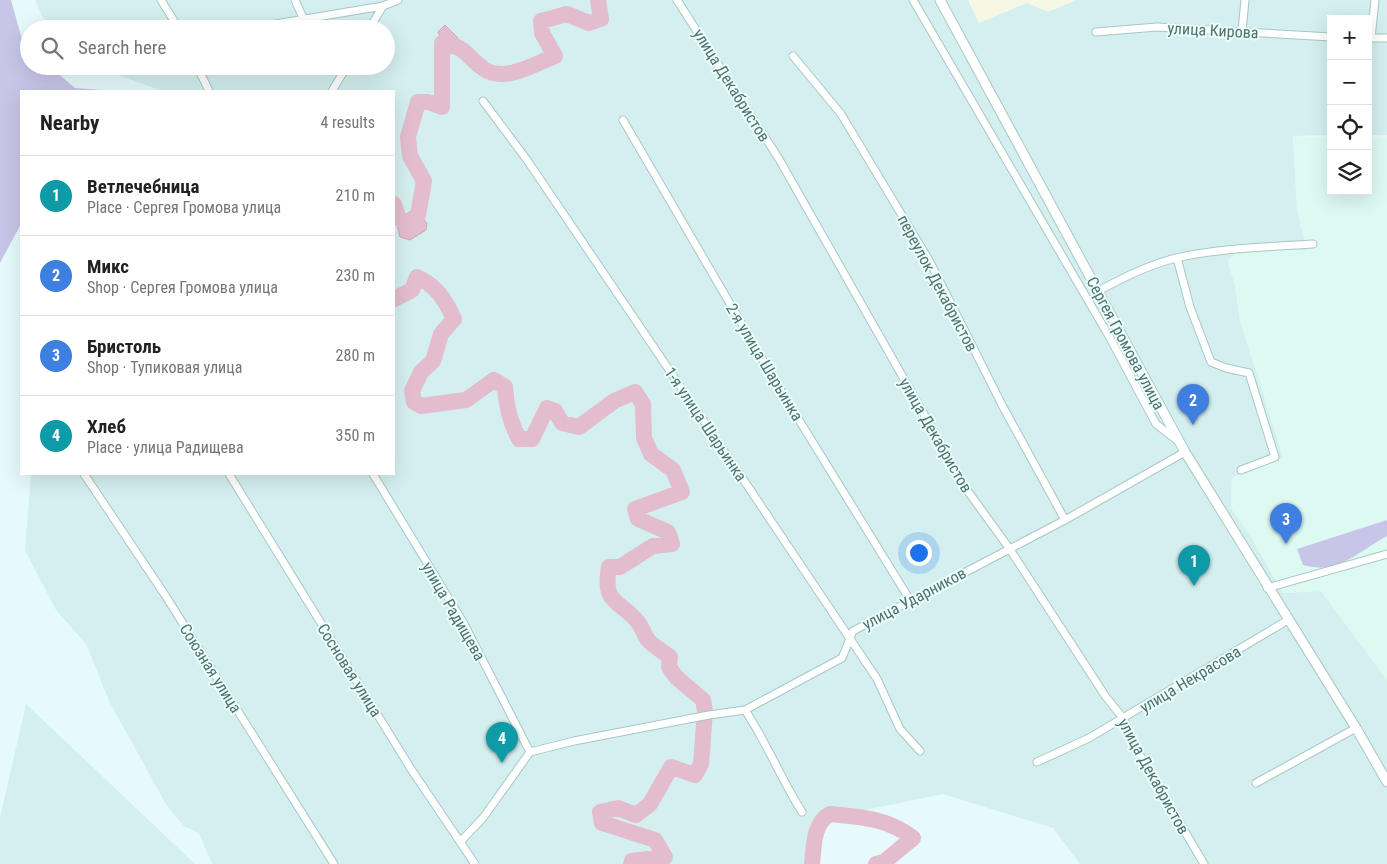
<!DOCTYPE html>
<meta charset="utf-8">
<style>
body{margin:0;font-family:"Roboto Condensed",sans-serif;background:#f6f6f6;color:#202124}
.controls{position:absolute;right:15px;top:15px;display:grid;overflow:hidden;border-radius:0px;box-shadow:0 5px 20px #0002}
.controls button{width:45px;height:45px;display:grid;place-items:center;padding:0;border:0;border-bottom:1px solid #e0e0e0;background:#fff;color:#202124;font:25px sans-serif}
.you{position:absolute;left:918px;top:552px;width:18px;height:18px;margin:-12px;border:4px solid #fff;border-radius:50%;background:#1a73e8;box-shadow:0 0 0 8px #1a73e833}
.badge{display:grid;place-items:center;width:32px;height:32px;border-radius:50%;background:#2563eb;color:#fff;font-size:16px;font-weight:700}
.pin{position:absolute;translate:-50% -41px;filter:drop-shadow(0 1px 2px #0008)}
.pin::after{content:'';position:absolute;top:26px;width:18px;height:15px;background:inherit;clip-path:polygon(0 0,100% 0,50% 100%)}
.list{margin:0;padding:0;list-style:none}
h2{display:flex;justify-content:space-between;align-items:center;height:65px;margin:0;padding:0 20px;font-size:21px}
h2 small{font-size:16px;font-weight:400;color:#757577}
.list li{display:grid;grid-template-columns:32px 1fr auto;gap:15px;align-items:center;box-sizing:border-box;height:80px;padding:0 20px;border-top:1px solid #e0e0e0}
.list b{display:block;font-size:19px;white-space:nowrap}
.list p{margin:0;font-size:16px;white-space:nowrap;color:#757577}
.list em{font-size:16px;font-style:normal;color:#757577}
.icon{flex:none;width:28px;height:28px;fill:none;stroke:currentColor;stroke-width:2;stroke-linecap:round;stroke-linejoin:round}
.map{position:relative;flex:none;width:1387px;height:864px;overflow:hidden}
.search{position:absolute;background:#fff;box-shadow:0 5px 20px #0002;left:20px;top:20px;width:375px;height:55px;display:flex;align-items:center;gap:12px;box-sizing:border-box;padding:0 18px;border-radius:28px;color:#757577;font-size:19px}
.panel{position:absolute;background:#fff;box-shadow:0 5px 20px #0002;left:20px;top:90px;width:375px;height:385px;border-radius:0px}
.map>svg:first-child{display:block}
.residential{fill:#d3efef}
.commercial{fill:#dcfaf2}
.education{fill:#f6f7e4}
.green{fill:#c7c6e8}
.water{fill:#e3bdcd;stroke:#d4a4b8}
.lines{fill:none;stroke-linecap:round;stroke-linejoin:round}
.river{stroke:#e3bdcd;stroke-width:16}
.minor-casing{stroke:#a9c7c3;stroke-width:9}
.tertiary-casing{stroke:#a9c7c3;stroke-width:11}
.minor{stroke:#fff;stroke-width:7}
.tertiary{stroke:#fff;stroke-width:9}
.labels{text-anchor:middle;stroke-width:4;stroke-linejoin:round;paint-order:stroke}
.street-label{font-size:16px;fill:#4d736b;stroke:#edfdfe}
</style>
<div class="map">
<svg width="1387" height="864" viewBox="0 0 1387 864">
<rect width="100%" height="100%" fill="#e7fafb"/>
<path class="residential" d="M 35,0 L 1387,0 L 1387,135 L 1368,135 L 1368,19 L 1331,19 L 1331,135 L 1293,136 L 1297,210 L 1307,251 L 1228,262 L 1235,285 L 1240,320 L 1283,457 L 1232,478 L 1231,508 L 1252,538 L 1283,593 L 1321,591 L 1387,680 L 1387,864 L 1080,864 L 1053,828 L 943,794 L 865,810 L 825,813 L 811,825 L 808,864 L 212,864 L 199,833 L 184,826 L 167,806 L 110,703 L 86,644 L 56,610 L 25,550 L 31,474 L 394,474 L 394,91 L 162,91 L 95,66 L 386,66 L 386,29 L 48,29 Z
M 26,704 L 195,864 L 0,864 L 0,818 Z"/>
<path class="commercial" d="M 1293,136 L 1331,139 L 1331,191 L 1368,191 L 1368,141 L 1387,138 L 1387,680 L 1321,591 L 1283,593 L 1248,532 L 1231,508 L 1232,478 L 1283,457 L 1240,320 L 1235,285 L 1228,261 L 1245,243 L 1307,251 L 1297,210 Z"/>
<path class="education" d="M 968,0 L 1077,0 L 1048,12 L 1027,3 L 979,23 Z"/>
<path class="green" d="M 0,0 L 11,0 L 23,43 L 29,48 L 29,66 L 49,66 L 75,88 L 117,91 L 21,91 L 21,224 L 0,263 Z
M 1387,520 L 1387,536 C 1358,552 1337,575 1303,565 L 1297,549 Z"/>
<path class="water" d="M 445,25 L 458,38 L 452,50 L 445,48 L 438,32 Z
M 405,217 L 406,223 L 421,217 L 427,223 L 426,230 L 410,240 L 400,237 L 396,220 Z"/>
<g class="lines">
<path class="river" d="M 394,204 L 398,217 L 406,223 L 418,215 L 424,181 L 410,156 L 408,137 L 418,102 L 428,102 L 442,107 L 442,43 C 468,47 465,56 484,69 C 504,83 535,64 555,56 L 542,33 L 541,21 L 567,14 L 589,23 L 601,19 L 598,0
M 394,299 L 412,290 L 417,277 C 436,285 446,301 454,319 L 441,334 L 433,361 L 421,372 L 412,391 L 414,402 L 421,406 L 466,400 L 494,380 L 505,387 C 506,406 510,422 519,439 L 532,439 L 547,408 L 555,411 L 562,423 L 579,427 L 614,401 L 635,392 L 643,404 L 644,438 L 651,454 L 673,470 L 682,492 L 635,509 L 638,519 L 668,532 L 672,544 L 653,546 L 620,567 L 609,567 C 602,605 620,600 638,622 C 642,627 644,634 648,640 C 653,646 663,651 670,657 L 669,667 L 676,677 L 703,700 L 705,711 L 701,764 L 695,775 L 671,767 L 650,804 L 636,815 L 618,808 L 600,812 L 602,823 L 655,840 L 665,857 L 632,861 L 631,864
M 812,864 C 814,847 813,823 830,814 C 861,817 888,818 913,838 L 884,862 L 876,864"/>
<g class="minor-casing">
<path id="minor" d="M 161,0 L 179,29
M 295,0 L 303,18
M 677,0 L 779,159 L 967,490 L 1009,548 L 1106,697 L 1123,718 L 1138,752 L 1204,864
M 913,0 L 1110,338 L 1156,424 L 1178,441
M 245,29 L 383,6 L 398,0
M 369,29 L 383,6
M 1242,31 L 1245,0
M 1096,32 L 1157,27 L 1331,37
M 1369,38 L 1387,38
M 1371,38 L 1375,0
M 793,56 L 841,114 L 930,262 L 1002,405 L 1065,520
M 197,66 L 209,91
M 332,91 L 347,66
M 483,101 L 527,160 L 741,476 L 877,679 L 900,729 L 920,751
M 623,120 L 775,381 L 910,600
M 1177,258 L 1190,307 L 1211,362 L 1226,368 L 1249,373 L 1275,457 L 1241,470
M 1098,291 C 1123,278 1148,265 1176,258 C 1220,248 1268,247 1313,244
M 84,474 L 165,595 L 334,864
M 229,474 L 411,769 L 475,864
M 373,474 L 463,622 L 530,752
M 1267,588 L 1387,554
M 745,710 C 767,743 781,779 802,812
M 530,752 L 574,741 L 709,715 L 745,710 L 842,658 L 853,631 L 1065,520 L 1185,452
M 1037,762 L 1089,738 L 1288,620
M 1256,783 L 1356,728
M 460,842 L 483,818 L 530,752"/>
</g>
<g class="tertiary-casing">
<path id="tertiary" d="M 940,0 L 1185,452 L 1356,728 L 1387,782"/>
</g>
<use href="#minor" class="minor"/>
<use href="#tertiary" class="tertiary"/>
</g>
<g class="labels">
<g class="street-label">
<text transform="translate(1213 30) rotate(3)" y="6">улица Кирова</text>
<text transform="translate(732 85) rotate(58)" y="6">улица Декабристов</text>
<text transform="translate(938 283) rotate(62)" y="6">переулок Декабристов</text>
<text transform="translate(1126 343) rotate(62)" y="6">Сергея Громова улица</text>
<text transform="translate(765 362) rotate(59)" y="6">2-я улица Шарьинка</text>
<text transform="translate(706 424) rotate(56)" y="6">1-я улица Шарьинка</text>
<text transform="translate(936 435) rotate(60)" y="6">улица Декабристов</text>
<text transform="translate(914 598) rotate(-28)" y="6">улица Ударников</text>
<text transform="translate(454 611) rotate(60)" y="6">улица Радищева</text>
<text transform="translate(211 668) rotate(58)" y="6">Союзная улица</text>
<text transform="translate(350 670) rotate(58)" y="6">Сосновая улица</text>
<text transform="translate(1190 679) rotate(-31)" y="6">улица Некрасова</text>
<text transform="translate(1154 776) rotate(61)" y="6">улица Декабристов</text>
</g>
</g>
</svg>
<div class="controls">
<button>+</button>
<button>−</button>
<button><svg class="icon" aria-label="locate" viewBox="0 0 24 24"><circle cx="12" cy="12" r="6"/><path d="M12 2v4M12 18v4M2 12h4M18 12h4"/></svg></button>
<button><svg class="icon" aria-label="layers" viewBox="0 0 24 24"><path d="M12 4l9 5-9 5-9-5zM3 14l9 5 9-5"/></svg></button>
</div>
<div class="you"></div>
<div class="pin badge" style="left:1194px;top:586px;background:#0f9aa8">1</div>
<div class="pin badge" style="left:1193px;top:425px;background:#3f7fe0">2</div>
<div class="pin badge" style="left:1286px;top:544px;background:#3f7fe0">3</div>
<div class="pin badge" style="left:502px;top:763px;background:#0f9aa8">4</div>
<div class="search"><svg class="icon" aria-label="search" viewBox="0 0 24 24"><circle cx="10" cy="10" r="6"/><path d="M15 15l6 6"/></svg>Search here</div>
<section class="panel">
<h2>Nearby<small>4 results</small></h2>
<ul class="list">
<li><span class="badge" style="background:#0f9aa8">1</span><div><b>Ветлечебница</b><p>Place · Сергея Громова улица</p></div><em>210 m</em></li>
<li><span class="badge" style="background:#3f7fe0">2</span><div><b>Микс</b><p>Shop · Сергея Громова улица</p></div><em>230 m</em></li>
<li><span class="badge" style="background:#3f7fe0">3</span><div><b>Бристоль</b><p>Shop · Тупиковая улица</p></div><em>280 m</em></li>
<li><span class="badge" style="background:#0f9aa8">4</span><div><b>Хлеб</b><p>Place · улица Радищева</p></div><em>350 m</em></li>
</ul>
</section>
</div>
